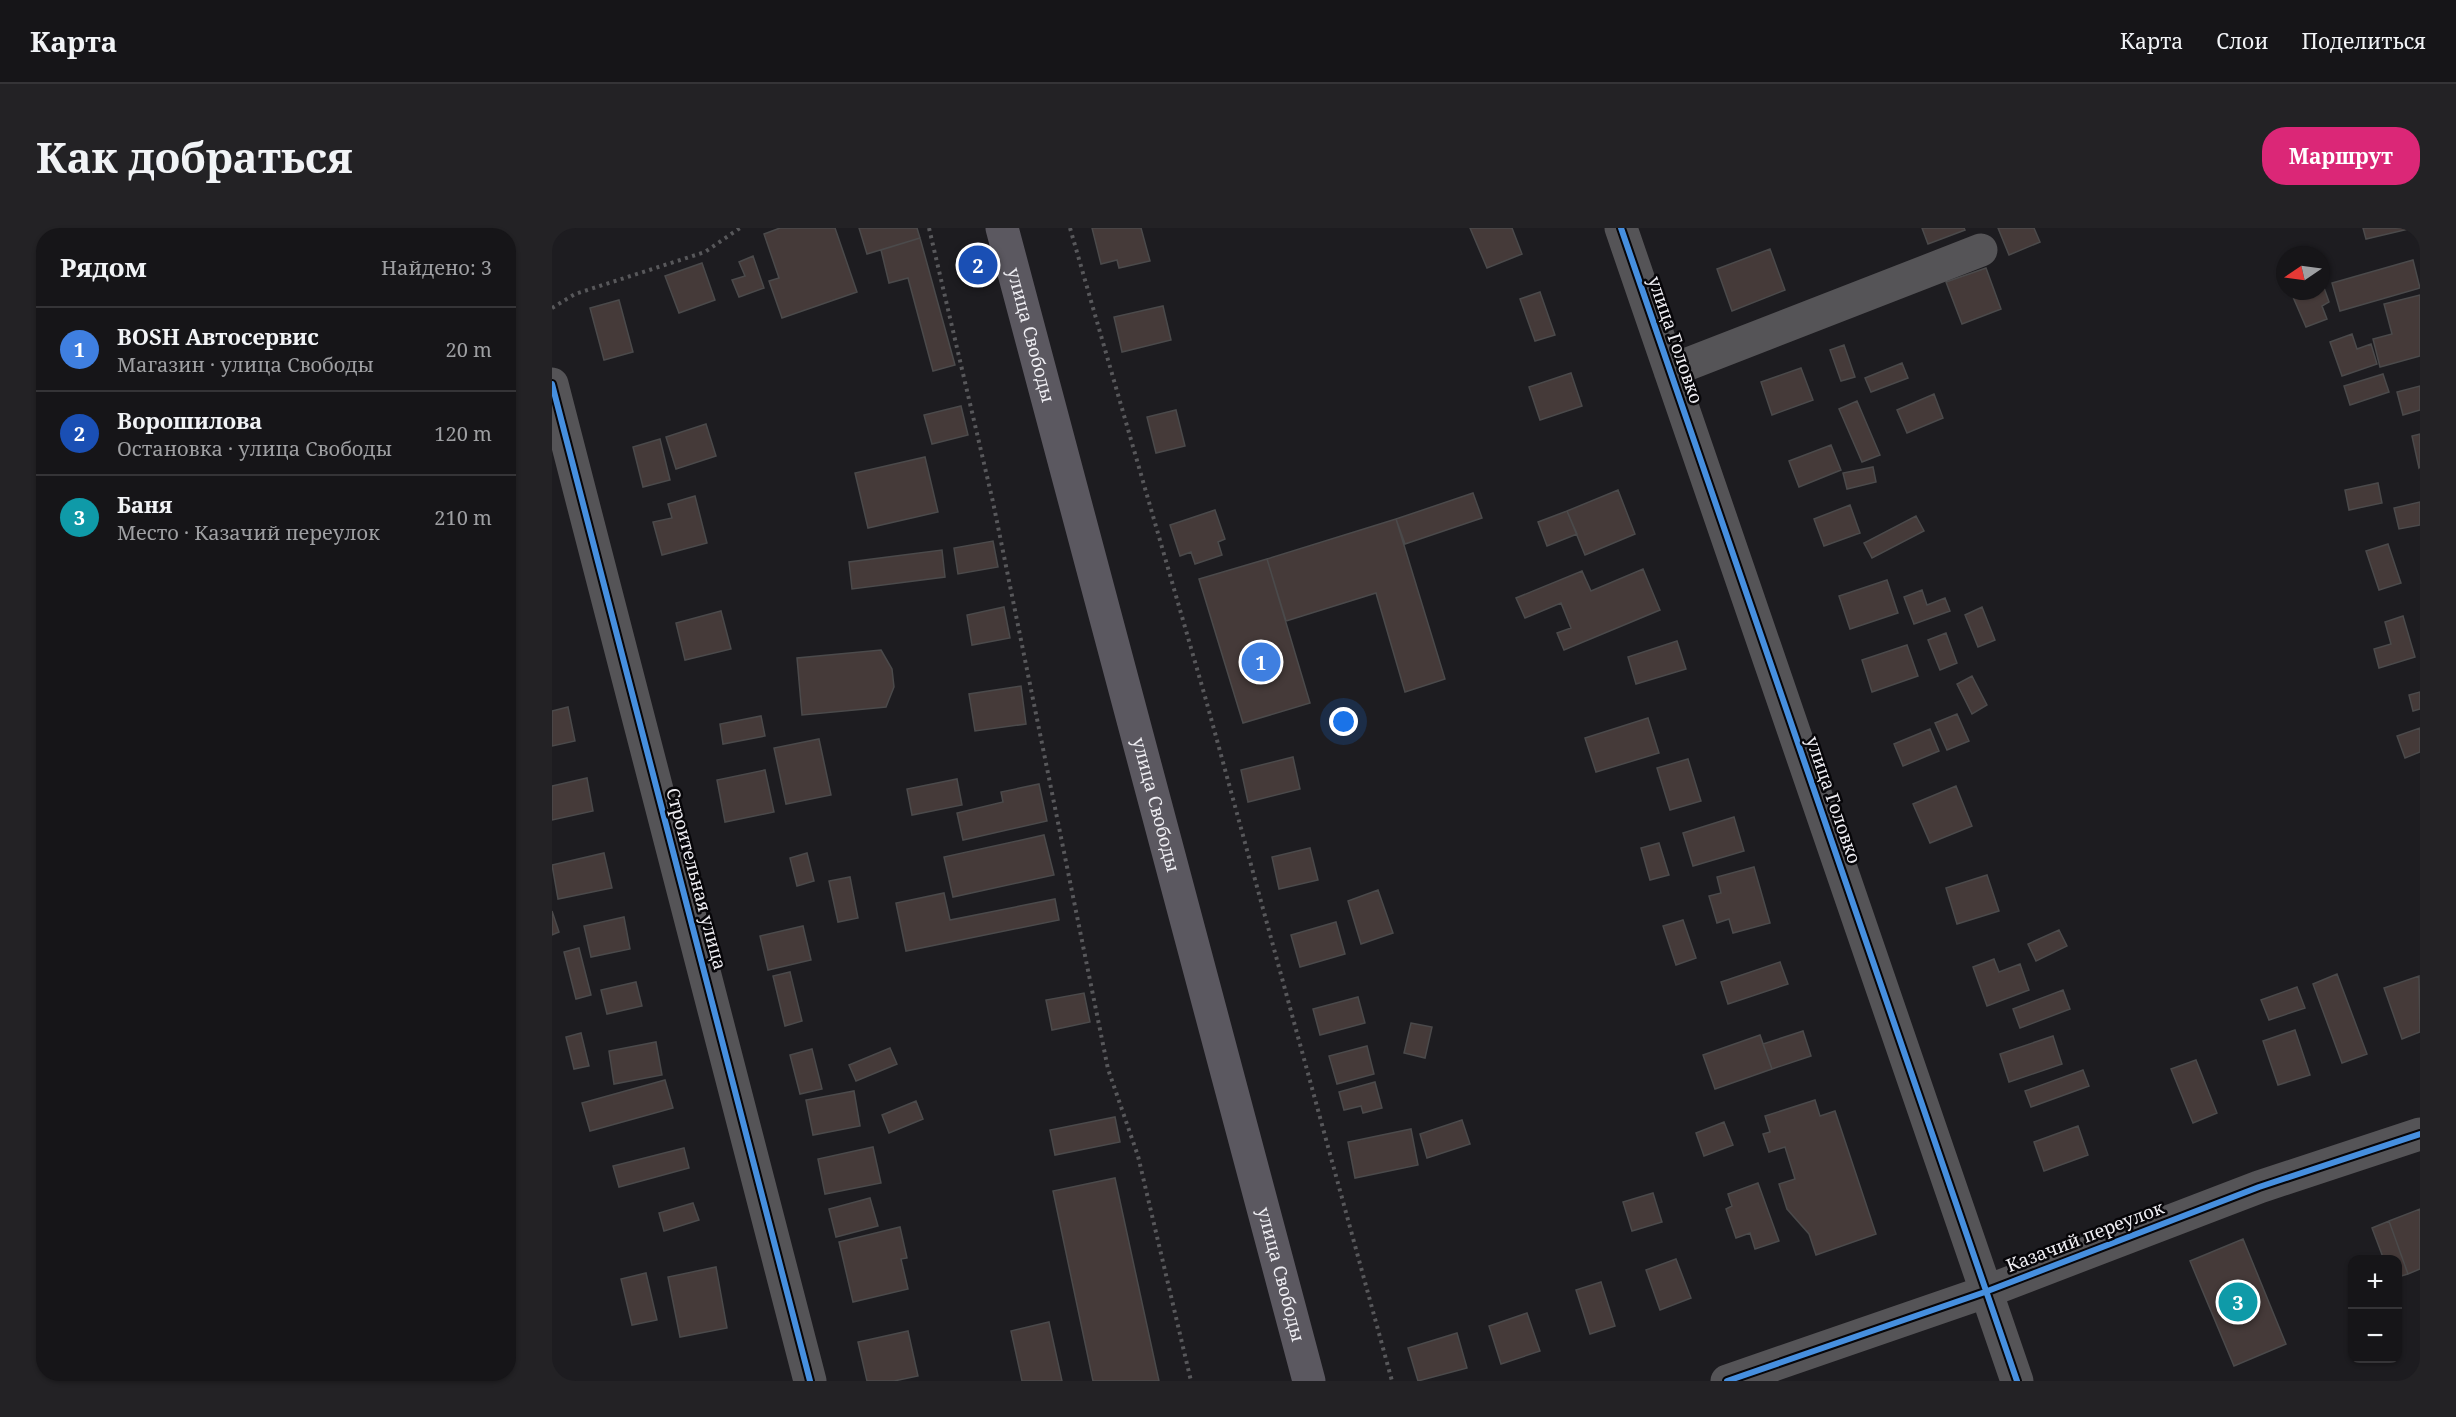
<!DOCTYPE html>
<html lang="ru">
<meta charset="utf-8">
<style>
body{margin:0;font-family:"Noto Serif",serif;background:#232225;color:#f1f3f6}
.controls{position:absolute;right:18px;bottom:18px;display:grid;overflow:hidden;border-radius:12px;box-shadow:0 2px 4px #0004}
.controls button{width:54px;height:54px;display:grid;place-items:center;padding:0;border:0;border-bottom:2px solid #353437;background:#161518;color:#f1f3f6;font:30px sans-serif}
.compass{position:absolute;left:1724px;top:18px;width:54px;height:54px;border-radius:50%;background:#161518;box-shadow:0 2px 4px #0004;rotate:257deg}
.you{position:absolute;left:792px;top:494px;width:21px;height:21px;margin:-15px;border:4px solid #fff;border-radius:50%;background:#1a73e8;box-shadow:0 0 0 9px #1a73e833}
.badge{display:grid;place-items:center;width:39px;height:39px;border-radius:50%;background:#db2777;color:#fff;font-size:20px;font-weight:700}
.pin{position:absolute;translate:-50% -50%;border:3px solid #fff;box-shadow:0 2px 6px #0006}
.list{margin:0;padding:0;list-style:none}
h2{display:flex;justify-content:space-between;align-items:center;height:78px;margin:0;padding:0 24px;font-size:26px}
h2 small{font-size:20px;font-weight:400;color:#9e9fa2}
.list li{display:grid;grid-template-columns:39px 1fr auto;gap:18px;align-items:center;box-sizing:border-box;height:84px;padding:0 24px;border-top:2px solid #353437}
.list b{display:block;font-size:22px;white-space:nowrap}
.list p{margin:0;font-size:20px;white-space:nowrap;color:#9e9fa2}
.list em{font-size:20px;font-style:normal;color:#9e9fa2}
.map{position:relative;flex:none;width:1868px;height:1153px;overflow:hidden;border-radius:24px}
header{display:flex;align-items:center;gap:36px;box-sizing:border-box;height:84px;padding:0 30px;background:#161518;border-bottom:2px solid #353437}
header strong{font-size:28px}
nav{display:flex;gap:33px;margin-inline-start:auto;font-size:21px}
.intro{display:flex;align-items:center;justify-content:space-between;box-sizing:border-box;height:144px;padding:0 36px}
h1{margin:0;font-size:42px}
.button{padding:15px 27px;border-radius:24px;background:#db2777;color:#fff;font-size:21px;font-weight:700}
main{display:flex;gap:36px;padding:0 36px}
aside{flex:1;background:#161518;border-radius:24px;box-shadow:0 2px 4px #0004}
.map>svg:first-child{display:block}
.building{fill:#453a39;stroke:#4b4a4b;stroke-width:1.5}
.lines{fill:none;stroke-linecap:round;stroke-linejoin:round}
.path{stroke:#58585b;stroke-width:4;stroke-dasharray:3 4.5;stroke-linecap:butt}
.minor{stroke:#555457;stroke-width:33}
.major{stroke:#5b5860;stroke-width:33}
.cycleway-casing{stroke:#070609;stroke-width:10}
.cycleway{stroke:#468fdf;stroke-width:6}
.labels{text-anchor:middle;stroke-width:5;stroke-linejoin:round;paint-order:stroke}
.street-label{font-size:18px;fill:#eeedf2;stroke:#070609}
</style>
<header>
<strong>Карта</strong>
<nav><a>Карта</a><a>Слои</a><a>Поделиться</a></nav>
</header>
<div class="intro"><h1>Как добраться</h1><a class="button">Маршрут</a></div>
<main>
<aside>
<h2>Рядом<small>Найдено: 3</small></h2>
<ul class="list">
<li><span class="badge" style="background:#3f7fe0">1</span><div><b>BOSH Автосервис</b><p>Магазин · улица Свободы</p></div><em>20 m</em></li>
<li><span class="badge" style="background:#1a4fb4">2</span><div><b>Ворошилова</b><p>Остановка · улица Свободы</p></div><em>120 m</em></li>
<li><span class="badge" style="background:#0f9aa8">3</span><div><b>Баня</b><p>Место · Казачий переулок</p></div><em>210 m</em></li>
</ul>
</aside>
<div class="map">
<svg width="1868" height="1153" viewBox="0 0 1868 1153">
<rect width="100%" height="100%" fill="#1d1c20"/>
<path class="building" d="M 228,0 L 283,0 L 305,64 L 230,90 L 217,53 L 227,50 L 212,6 Z
M 307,0 L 365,0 L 368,10 L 315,26 Z
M 540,0 L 589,0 L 598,33 L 567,40 L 565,32 L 549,36 Z
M 918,0 L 960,0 L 970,26 L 935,40 Z
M 1370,0 L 1412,0 L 1413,2 L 1376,16 Z
M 1446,0 L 1482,0 L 1488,14 L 1457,27 Z
M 1811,0 L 1857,0 L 1857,1 L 1814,11 Z
M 368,10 L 403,137 L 381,143 L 356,50 L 337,55 L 329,22 Z
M 1218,21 L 1233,62 L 1180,83 L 1165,41 Z
M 201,28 L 212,60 L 187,69 L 180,52 L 193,48 L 187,34 Z
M 1861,32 L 1868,60 L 1788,83 L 1780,55 Z
M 150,35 L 163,72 L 127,85 L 113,48 Z
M 1434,40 L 1449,81 L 1410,96 L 1394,54 Z
M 1771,57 L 1777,74 L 1770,78 L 1775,91 L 1754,99 L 1741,69 L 1757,63 L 1769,63 Z
M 988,64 L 1003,107 L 983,113 L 968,71 Z
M 1868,67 L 1868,128 L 1828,139 L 1821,111 L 1840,106 L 1832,76 Z
M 67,72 L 81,124 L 52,132 L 38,80 Z
M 611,78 L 619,112 L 570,124 L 562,89 Z
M 1800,106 L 1805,121 L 1819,116 L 1825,136 L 1790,148 L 1778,114 Z
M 1292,117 L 1303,149 L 1289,153 L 1278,122 Z
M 1350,135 L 1356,150 L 1319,164 L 1313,150 Z
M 1249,140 L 1261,172 L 1220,187 L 1209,154 Z
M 1019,145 L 1030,178 L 988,192 L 977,159 Z
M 1831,146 L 1837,164 L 1798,177 L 1792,158 Z
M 1868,158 L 1868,182 L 1851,187 L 1845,164 Z
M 1382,166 L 1391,190 L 1355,205 L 1345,182 Z
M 1305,173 L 1328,227 L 1310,234 L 1287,181 Z
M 409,178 L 416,207 L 380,216 L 372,187 Z
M 624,182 L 633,218 L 604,225 L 595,189 Z
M 154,196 L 164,228 L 124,241 L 114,209 Z
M 1868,206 L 1868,239 L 1867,240 L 1860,208 Z
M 108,211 L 118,252 L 91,259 L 81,219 Z
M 1279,217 L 1289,242 L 1247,259 L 1237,233 Z
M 373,229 L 386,284 L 316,300 L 303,245 Z
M 1321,239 L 1324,254 L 1295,261 L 1291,245 Z
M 1826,255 L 1830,275 L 1797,282 L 1793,262 Z
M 1066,262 L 1083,306 L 1033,327 L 1015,283 Z
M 921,265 L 930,290 L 853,316 L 844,291 Z
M 143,268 L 155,315 L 110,327 L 101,294 L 120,290 L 116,276 Z
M 1868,274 L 1868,297 L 1847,301 L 1842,280 Z
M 1298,277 L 1308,305 L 1272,318 L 1262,291 Z
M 663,282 L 673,311 L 666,314 L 670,327 L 643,336 L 639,324 L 628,328 L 618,297 Z
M 1015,283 L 1025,306 L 995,318 L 986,294 Z
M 1364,288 L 1372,303 L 1320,330 L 1312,315 Z
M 844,291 L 893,451 L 853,464 L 824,365 L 734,393 L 715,331 Z
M 441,313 L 446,339 L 406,346 L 402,320 Z
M 1836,316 L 1849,355 L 1827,362 L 1814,323 Z
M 390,322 L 393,349 L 300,361 L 297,334 Z
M 715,331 L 758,475 L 691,495 L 647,351 Z
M 1091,341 L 1108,382 L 1012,422 L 1005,405 L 1019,400 L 1009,375 L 973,390 L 964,370 L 1030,343 L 1039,363 Z
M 1335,352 L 1346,385 L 1298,401 L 1287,368 Z
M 1370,362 L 1375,377 L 1393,370 L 1398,383 L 1362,396 L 1352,369 Z
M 452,379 L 458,410 L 420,417 L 415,387 Z
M 1430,379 L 1443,412 L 1426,419 L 1413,387 Z
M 169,383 L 179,421 L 133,432 L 124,395 Z
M 1851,388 L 1863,429 L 1827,440 L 1822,421 L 1839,416 L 1833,394 Z
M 1394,405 L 1405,435 L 1388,442 L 1376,412 Z
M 1125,413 L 1134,441 L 1084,456 L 1076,429 Z
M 1355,417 L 1366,448 L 1320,464 L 1310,432 Z
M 329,422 L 340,441 L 342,459 L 334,479 L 250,487 L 245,430 Z
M 1420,448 L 1435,477 L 1420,486 L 1405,456 Z
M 469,458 L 474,496 L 423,503 L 417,466 Z
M 1868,464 L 1868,481 L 1861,483 L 1857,467 Z
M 16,479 L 23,513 L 0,518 L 0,483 Z
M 1405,486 L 1417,513 L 1395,522 L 1383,495 Z
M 209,488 L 213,508 L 171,516 L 168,496 Z
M 1096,490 L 1107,525 L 1044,544 L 1033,510 Z
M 1868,500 L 1868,524 L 1853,530 L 1845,508 Z
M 1378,501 L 1387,523 L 1351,538 L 1342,516 Z
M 267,511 L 279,567 L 234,576 L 222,520 Z
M 741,529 L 748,561 L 696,574 L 689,542 Z
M 1136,531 L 1149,573 L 1118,582 L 1105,540 Z
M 213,542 L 222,584 L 173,594 L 165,552 Z
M 35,550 L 41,583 L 0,592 L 0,558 Z
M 405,551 L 410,577 L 360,587 L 355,561 Z
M 487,556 L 495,593 L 411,612 L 405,585 L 451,574 L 449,564 Z
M 1404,558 L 1420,598 L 1378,615 L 1361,576 Z
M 1182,589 L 1192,623 L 1141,638 L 1131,605 Z
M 492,607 L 502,647 L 401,669 L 392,629 Z
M 1107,615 L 1117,647 L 1098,652 L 1089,620 Z
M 758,620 L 766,652 L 727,661 L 720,629 Z
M 52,625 L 60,660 L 6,671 L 0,637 Z
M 255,625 L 262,653 L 245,658 L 238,630 Z
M 1202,639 L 1218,695 L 1181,705 L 1177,691 L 1165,695 L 1157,668 L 1169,665 L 1165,649 Z
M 1435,647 L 1447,683 L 1405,696 L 1394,660 Z
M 298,649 L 306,690 L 286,694 L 277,653 Z
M 826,662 L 841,705 L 809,716 L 796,673 Z
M 392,665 L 398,692 L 503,671 L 507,692 L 354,723 L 344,675 Z
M 0,683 L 7,704 L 0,707 Z
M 72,689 L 78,721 L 39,729 L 32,698 Z
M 1131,692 L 1144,730 L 1124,737 L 1111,698 Z
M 784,694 L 793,726 L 748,739 L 739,707 Z
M 251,698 L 259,732 L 216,742 L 208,708 Z
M 1507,702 L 1515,718 L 1484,733 L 1476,716 Z
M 27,720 L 39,767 L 24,771 L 12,724 Z
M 1442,731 L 1447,744 L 1468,736 L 1477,762 L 1435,778 L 1421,739 Z
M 1228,734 L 1236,756 L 1176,776 L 1169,754 Z
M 238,744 L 250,793 L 233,798 L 221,748 Z
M 1785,746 L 1815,826 L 1790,835 L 1761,756 Z
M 1867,748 L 1868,804 L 1850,811 L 1832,760 Z
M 84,754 L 90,778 L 55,786 L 49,762 Z
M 1745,759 L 1753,780 L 1717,792 L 1709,772 Z
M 1511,762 L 1518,781 L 1468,800 L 1461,781 Z
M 532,765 L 538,794 L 500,802 L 494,772 Z
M 806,769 L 813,795 L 768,807 L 761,781 Z
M 859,795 L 880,799 L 873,830 L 852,825 Z
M 1743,802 L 1758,847 L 1726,857 L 1711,813 Z
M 1251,803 L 1259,828 L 1220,841 L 1211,816 Z
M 29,805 L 37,838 L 22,841 L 14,809 Z
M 1208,807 L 1220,841 L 1163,861 L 1151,827 Z
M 1501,808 L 1510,836 L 1457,854 L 1448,826 Z
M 104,814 L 110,847 L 62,856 L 57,823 Z
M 815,818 L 822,846 L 785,856 L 777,828 Z
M 338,820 L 345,836 L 304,853 L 297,837 Z
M 260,821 L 270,861 L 248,866 L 238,827 Z
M 1644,832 L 1665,885 L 1641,895 L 1619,841 Z
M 1531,842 L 1537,858 L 1479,879 L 1473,863 Z
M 113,852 L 121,880 L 38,903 L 30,875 Z
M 823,854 L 830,880 L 811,885 L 809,878 L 792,882 L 787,864 Z
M 302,863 L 308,898 L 261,907 L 254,872 Z
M 1263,872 L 1268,888 L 1283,883 L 1324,1006 L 1264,1027 L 1257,1006 L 1235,981 L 1227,956 L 1243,951 L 1233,919 L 1217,924 L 1211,906 L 1218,904 L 1213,888 Z
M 364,873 L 371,891 L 337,905 L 330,887 Z
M 563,889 L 568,914 L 503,927 L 498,902 Z
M 910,892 L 918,916 L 875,930 L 868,906 Z
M 1172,894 L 1181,917 L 1152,928 L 1144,905 Z
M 1526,898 L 1536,927 L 1492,943 L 1482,914 Z
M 859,901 L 866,937 L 803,950 L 796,914 Z
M 321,919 L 329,955 L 273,966 L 266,931 Z
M 132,920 L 137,940 L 67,959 L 61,938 Z
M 563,950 L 607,1153 L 541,1153 L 501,963 Z
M 1206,955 L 1227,1013 L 1203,1021 L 1198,1005 L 1184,1010 L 1174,981 L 1180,978 L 1176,966 Z
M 1101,965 L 1110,994 L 1080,1003 L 1071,974 Z
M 318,970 L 326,998 L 284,1009 L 277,981 Z
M 141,975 L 147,992 L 112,1003 L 107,985 Z
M 1868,981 L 1868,1041 L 1856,1046 L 1837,993 Z
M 1837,993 L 1856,1046 L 1846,1049 L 1846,1032 L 1832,1032 L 1820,1000 Z
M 348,999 L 355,1030 L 349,1031 L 356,1061 L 301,1074 L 287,1014 Z
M 1691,1011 L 1734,1116 L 1682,1138 L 1638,1033 Z
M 1124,1031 L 1139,1070 L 1108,1082 L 1094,1042 Z
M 164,1039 L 175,1100 L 128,1109 L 116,1049 Z
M 94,1045 L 105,1092 L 80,1097 L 69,1051 Z
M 1049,1054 L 1063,1098 L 1038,1106 L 1024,1062 Z
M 975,1085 L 988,1123 L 949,1136 L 937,1098 Z
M 497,1094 L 510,1153 L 470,1153 L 459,1103 Z
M 356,1103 L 366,1148 L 342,1153 L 315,1153 L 306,1114 Z
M 905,1105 L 915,1140 L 866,1153 L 856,1120 Z"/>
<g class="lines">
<path class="path" d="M 377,0 L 441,274 L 556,841 L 586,928 L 639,1153
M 518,0 L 654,472 L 840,1153
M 0,80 L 23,66 L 153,24 L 188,0"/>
<path class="minor" d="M 1069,0 L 1465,1153
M 1118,143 L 1429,22
M 0,156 L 258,1153
M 1175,1153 L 1433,1064 L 1707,959 L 1868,906"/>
<path class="major" id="s1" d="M 450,0 L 757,1153"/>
<g class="cycleway-casing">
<path id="cycleway" d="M 1069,0 L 1465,1153
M 0,156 L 258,1153
M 1175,1153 L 1433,1064 L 1707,959 L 1868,906"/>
</g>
<use href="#cycleway" class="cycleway"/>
</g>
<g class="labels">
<g class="street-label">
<text dy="6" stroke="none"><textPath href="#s1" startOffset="111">улица Свободы</textPath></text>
<text transform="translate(1123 112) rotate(71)" y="6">улица Головко</text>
<text transform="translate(1281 572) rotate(71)" y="6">улица Головко</text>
<text dy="6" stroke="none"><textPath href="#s1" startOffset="597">улица Свободы</textPath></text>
<text transform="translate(144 651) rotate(75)" y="6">Строительная улица</text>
<text transform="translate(1533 1009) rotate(-21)" y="6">Казачий переулок</text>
<text dy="6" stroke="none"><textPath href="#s1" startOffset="1083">улица Свободы</textPath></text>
</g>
</g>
</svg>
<div class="controls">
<button>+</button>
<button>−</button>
</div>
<svg class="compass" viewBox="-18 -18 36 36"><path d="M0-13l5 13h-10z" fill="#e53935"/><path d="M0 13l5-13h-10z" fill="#9e9fa2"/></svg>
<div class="you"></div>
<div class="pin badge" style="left:709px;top:434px;background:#3f7fe0">1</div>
<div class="pin badge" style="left:426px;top:37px;background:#1a4fb4">2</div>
<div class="pin badge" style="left:1686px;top:1074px;background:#0f9aa8">3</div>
</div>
</main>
